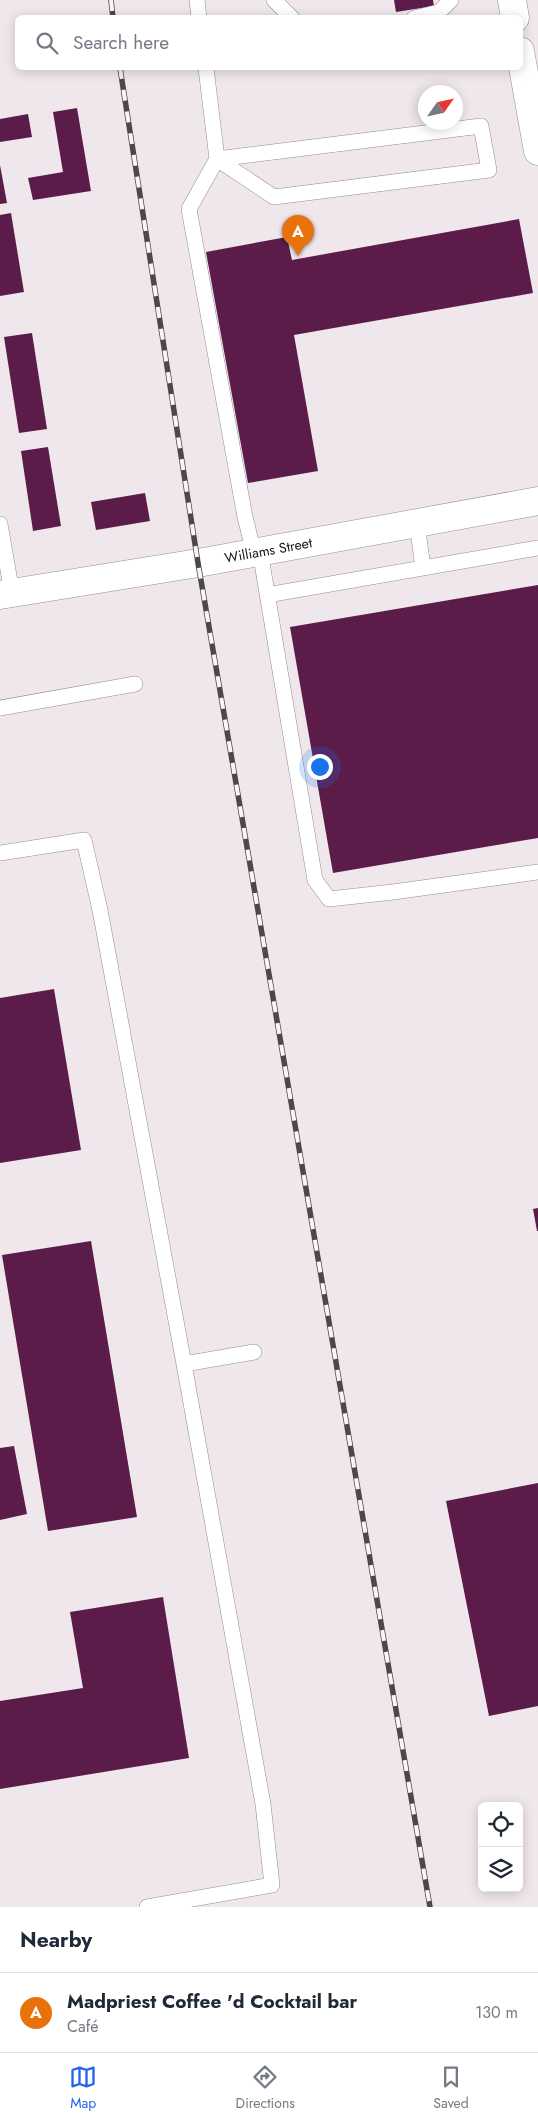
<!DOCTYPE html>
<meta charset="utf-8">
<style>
body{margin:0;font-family:Jost,sans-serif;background:#f6f6f7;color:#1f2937}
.controls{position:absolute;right:15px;bottom:15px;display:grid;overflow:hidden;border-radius:8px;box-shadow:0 2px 12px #0003}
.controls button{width:45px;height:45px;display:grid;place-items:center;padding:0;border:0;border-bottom:1px solid #e0e1e3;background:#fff;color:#1f2937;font:25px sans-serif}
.compass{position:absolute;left:418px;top:85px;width:45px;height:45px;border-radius:50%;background:#fff;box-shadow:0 2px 12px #0003;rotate:56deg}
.you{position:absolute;left:319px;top:766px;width:18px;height:18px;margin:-12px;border:4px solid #fff;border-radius:50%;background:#1a73e8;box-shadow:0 0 0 8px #1a73e833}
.badge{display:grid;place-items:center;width:32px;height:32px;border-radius:50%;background:#2563eb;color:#fff;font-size:16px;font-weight:700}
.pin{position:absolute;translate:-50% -41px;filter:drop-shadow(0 1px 2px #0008)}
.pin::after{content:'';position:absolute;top:26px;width:18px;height:15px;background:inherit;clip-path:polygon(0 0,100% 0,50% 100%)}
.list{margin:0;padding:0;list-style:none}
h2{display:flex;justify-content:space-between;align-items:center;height:65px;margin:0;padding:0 20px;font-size:21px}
h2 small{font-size:16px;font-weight:400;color:#747a83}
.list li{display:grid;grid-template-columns:32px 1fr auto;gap:15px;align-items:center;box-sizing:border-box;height:80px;padding:0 20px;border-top:1px solid #e0e1e3}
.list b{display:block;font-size:19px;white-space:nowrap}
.list p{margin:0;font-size:16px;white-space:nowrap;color:#747a83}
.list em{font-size:16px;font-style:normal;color:#747a83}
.icon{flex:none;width:28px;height:28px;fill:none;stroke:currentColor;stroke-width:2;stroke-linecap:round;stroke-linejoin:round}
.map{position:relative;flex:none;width:538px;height:1907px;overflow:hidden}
.search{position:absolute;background:#fff;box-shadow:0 2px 12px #0003;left:15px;right:15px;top:15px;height:55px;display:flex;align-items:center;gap:12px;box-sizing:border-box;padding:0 18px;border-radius:8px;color:#747a83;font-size:19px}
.sheet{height:145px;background:#fff}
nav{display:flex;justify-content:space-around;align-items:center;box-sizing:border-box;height:70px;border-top:1px solid #e0e1e3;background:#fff;font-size:14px;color:#747a83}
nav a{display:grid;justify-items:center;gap:2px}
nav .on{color:#2563eb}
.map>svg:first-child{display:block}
.building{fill:#5c1c4a}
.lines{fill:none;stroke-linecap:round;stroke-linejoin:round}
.service-casing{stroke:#948d91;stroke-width:16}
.minor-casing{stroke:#948d91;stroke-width:29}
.service{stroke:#fff;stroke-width:15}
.minor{stroke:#fff;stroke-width:28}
.rail-casing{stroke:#4b484a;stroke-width:5.5}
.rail{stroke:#fcf4f9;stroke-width:4;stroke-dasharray:11;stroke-linecap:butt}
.labels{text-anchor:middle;stroke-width:5;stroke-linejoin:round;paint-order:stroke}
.street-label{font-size:14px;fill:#161415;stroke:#fcf4f9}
</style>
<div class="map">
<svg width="538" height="1907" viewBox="0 0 538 1907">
<rect width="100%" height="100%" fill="#efe7ec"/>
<path class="building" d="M 394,0 L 433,0 L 434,6 L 396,12 Z
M 77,108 L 91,191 L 33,200 L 28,178 L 63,172 L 53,112 Z
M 28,114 L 32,137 L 0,142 L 0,119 Z
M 0,165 L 7,203 L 0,204 Z
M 11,213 L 24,292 L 0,296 L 0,215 Z
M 519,219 L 533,293 L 294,335 L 318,471 L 248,483 L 206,252 L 287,237 L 292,260 Z
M 32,333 L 47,429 L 19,433 L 4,337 Z
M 48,447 L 61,526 L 33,531 L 21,451 Z
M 145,493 L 150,521 L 96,530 L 91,502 Z
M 538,585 L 538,838 L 333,873 L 290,627 Z
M 54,989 L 81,1150 L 0,1163 L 0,998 Z
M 538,1208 L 538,1231 L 537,1231 L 533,1209 Z
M 91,1241 L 137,1517 L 48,1531 L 2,1255 Z
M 14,1446 L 27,1514 L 0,1520 L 0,1448 Z
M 538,1483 L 538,1706 L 489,1716 L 446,1501 Z
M 163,1597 L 189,1758 L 0,1789 L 0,1701 L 83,1688 L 70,1612 Z"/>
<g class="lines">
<g class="service-casing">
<path id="service" d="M 197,0 L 199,18
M 274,0 L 292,18
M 414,18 L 439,12 L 451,0
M 206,68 L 217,159 L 189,209 L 245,517 L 254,553
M 481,126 L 489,170 L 274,197 L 217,159 Z
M 417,523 L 423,568
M 0,524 L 12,593
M 260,551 L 315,880 L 329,899 L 393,892 L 538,872
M 267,595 L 538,548
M 0,708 L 135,684
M 0,853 L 84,840 L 100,910 L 184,1364
M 147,1907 L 272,1885 L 263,1804 L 184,1364 L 254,1352"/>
</g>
<g class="minor-casing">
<g id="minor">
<path d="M 512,0 L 515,18"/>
<path d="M 520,51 L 538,151"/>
<path id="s1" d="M 0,595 L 198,563 L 538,501"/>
</g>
</g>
<use href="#service" class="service"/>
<use href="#minor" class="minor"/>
<g class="rail-casing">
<path id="rail" d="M 111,0 L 113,18
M 120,68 L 198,563 L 430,1907"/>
</g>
<use href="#rail" class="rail"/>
</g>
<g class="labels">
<g class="street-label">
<text dy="5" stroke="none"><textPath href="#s1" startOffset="272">Williams Street</textPath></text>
</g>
</g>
</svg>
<div class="controls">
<button><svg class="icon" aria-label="locate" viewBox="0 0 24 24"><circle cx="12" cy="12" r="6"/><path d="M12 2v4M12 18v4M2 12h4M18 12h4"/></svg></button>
<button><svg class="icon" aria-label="layers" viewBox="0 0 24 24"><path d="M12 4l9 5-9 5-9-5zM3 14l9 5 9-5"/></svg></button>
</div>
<svg class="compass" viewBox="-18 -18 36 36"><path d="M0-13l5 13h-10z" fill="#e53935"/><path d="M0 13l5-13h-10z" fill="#747a83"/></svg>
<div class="you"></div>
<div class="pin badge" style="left:298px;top:256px;background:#e8710a">A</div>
<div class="search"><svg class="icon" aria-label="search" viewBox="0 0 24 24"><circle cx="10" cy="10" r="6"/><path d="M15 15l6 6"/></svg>Search here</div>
</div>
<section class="sheet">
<h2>Nearby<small></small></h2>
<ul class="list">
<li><span class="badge" style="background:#e8710a">A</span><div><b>Madpriest Coffee 'd Cocktail bar</b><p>Café</p></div><em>130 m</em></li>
</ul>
</section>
<nav>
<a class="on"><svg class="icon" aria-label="map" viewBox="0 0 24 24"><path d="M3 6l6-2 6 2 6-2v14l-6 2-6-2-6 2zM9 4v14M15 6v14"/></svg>Map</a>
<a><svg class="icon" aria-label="directions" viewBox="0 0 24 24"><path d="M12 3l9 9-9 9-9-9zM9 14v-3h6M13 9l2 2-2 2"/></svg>Directions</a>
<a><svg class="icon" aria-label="saved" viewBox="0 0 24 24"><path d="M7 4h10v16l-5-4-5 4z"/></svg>Saved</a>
</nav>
